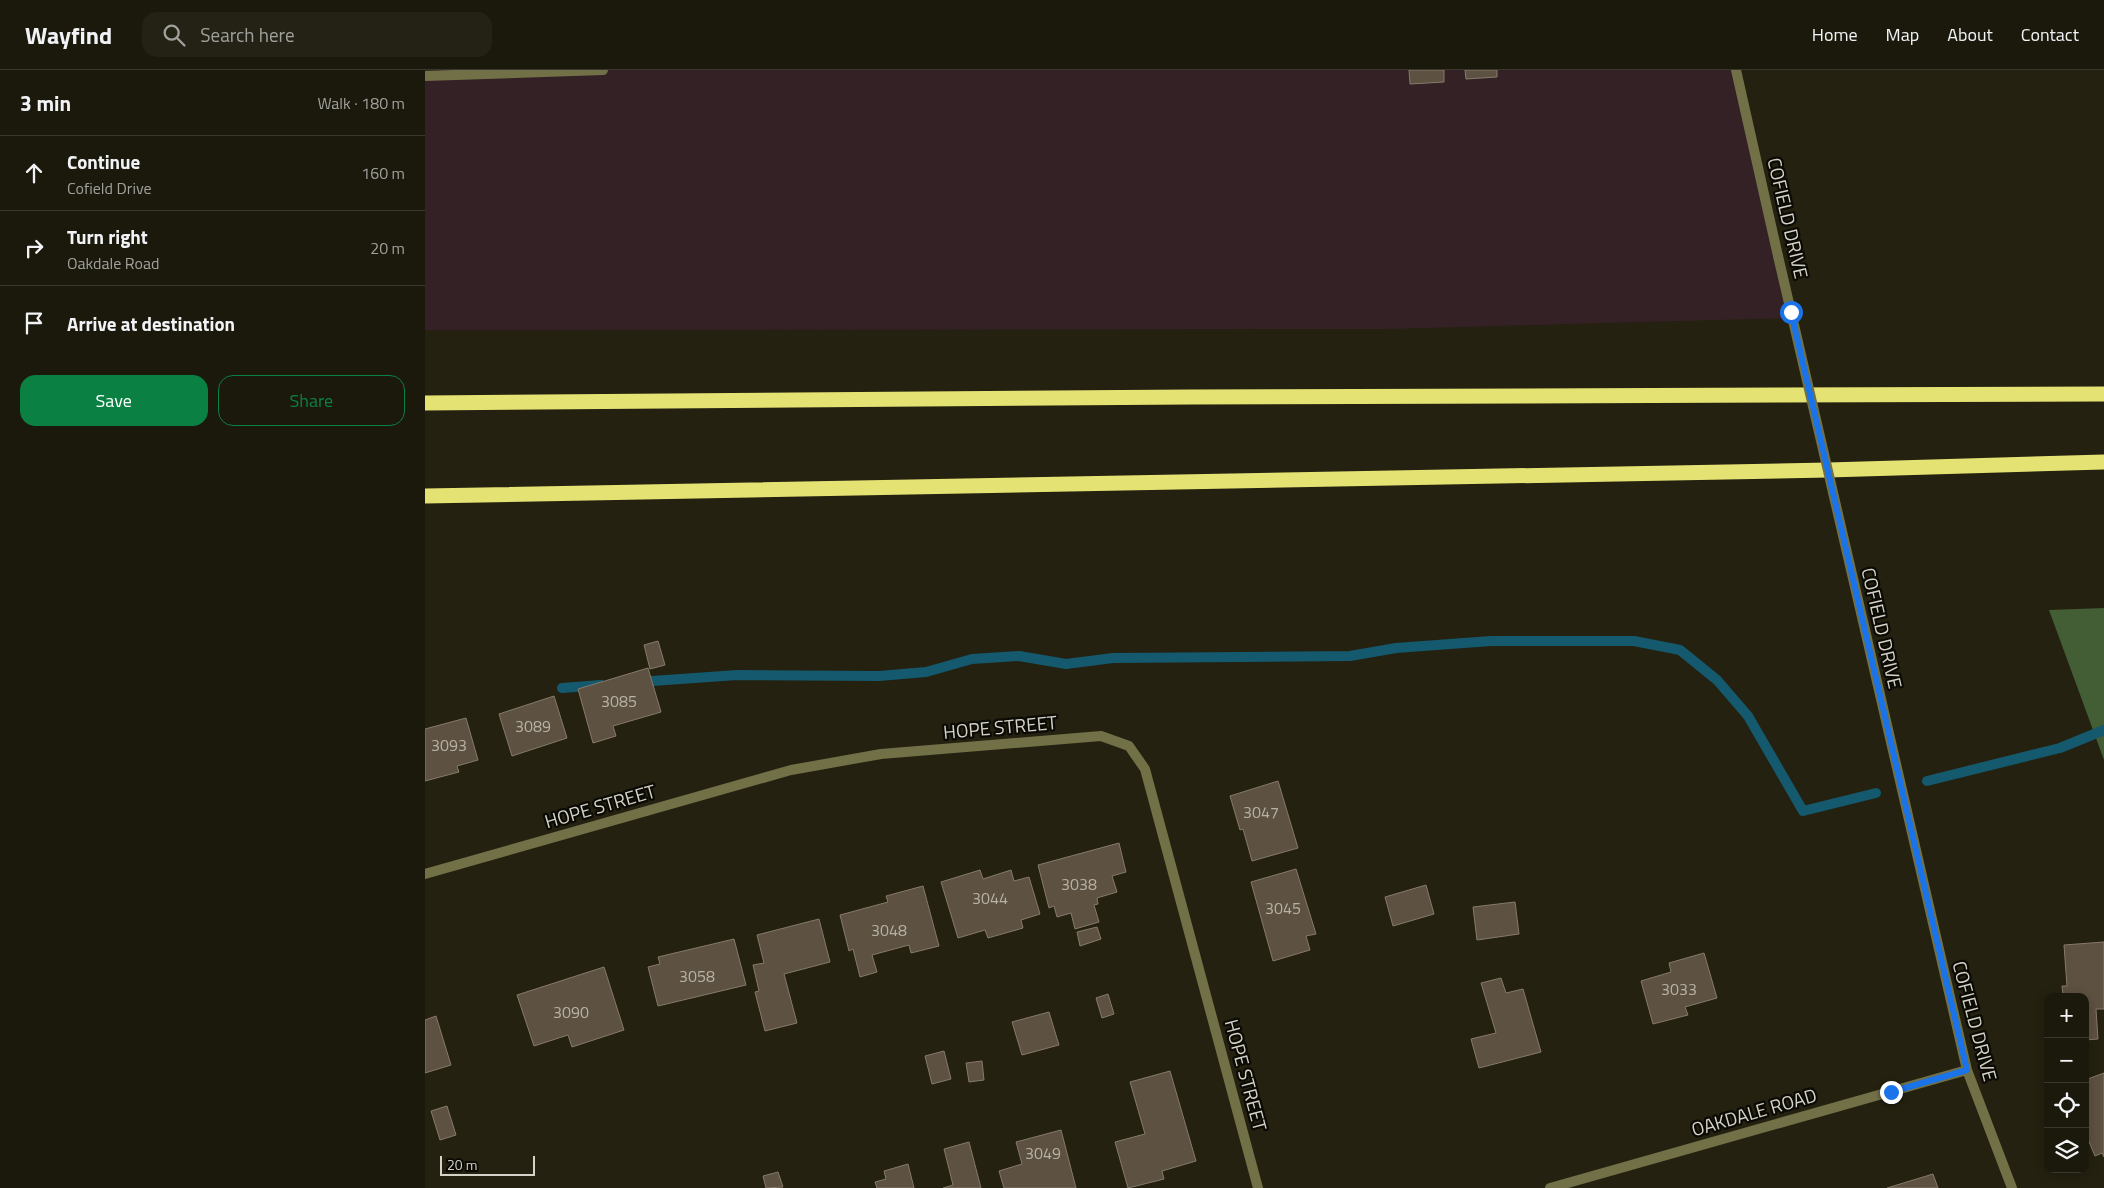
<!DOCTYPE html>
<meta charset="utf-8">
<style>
body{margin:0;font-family:"Titillium Web",sans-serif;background:#242215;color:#f1f3f6}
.controls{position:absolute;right:15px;bottom:15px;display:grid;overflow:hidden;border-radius:10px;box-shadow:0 2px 12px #0003}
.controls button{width:45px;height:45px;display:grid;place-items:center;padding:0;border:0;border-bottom:1px solid #39382d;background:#1b190c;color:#f1f3f6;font:25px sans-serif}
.scale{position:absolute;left:15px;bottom:12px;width:95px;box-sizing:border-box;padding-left:5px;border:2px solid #d5d3c8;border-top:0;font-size:14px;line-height:18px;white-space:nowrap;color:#d5d3c8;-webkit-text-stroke:4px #0b0a04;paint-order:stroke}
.stop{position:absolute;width:15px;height:15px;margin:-11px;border:4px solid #1a73e8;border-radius:50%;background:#fff}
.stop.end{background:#1a73e8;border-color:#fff;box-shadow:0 1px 5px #0008}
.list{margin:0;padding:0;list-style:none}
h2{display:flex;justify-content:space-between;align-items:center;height:65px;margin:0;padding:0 20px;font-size:21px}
h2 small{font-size:16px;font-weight:400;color:#a0a09d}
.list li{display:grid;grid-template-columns:32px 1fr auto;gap:15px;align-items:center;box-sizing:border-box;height:75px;padding:0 20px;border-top:1px solid #39382d}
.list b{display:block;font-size:19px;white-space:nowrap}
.list p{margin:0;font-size:16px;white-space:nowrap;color:#a0a09d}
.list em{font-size:16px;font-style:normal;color:#a0a09d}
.actions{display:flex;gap:10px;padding:15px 20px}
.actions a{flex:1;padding:11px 0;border:1px solid #0b8043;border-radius:15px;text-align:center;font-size:18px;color:#0b8043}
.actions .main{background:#0b8043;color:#fff}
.icon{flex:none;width:28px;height:28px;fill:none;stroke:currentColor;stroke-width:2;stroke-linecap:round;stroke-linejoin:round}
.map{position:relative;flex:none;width:1679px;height:1118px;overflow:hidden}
header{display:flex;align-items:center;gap:30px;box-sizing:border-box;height:70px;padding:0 25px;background:#1b190c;border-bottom:1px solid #39382d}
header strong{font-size:24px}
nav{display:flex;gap:28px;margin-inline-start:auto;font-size:18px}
.search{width:350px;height:45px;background:#242215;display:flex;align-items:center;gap:12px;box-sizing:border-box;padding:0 18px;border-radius:15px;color:#a0a09d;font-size:19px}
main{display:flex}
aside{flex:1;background:#1b190c}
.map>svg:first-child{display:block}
.industrial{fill:#342126}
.forest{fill:#435e34}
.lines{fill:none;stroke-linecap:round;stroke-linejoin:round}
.stream{stroke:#14596d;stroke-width:10}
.building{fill:#5d5141;stroke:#877a6a}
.service{stroke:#717047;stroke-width:10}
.minor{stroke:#717047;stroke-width:10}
.motorway{stroke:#e5e274;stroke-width:15}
.minor-bridge{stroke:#717047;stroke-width:10}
.route{stroke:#1a73e8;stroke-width:6}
.labels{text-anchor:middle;stroke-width:4.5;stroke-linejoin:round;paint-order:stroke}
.number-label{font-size:16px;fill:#b7b2a6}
.street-label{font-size:19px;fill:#d5d3c8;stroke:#0b0a04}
</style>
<header>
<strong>Wayfind</strong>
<div class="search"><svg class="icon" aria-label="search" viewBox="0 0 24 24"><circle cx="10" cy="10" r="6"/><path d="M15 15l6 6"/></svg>Search here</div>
<nav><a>Home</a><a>Map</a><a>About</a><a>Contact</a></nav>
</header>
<main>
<aside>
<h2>3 min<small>Walk · 180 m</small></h2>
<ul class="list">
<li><svg class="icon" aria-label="ahead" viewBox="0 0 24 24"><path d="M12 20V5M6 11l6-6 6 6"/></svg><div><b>Continue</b><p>Cofield Drive</p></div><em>160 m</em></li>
<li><svg class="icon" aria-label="right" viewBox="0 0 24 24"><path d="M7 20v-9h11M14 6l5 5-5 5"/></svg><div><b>Turn right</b><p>Oakdale Road</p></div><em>20 m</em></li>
<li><svg class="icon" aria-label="arrive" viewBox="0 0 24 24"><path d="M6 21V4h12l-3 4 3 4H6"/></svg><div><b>Arrive at destination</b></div></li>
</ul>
<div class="actions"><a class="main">Save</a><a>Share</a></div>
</aside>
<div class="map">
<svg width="1679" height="1118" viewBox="0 0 1679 1118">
<rect width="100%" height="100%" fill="#242110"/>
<path class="industrial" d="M 0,0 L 1309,0 L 1365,248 L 959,259 L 0,260 Z"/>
<path class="forest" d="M 1679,538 L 1679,690 L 1624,540 Z"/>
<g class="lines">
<path class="stream" d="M 213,612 L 312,605 L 454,606 L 501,602 L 547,589 L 594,586 L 641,594 L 688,588 L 925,586 L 971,578 L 1066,571 L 1209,571 L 1255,580 L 1292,610 L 1323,646 L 1378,741 L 1451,723
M 137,618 L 176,615
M 1502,711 L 1635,678 L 1679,660"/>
</g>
<path class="building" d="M 984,0 L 1019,0 L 1019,12 L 985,14 Z
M 1040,0 L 1072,0 L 1072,7 L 1041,9 Z
M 233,571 L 240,595 L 225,599 L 219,575 Z
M 223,598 L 236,642 L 188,656 L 191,666 L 168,673 L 153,619 Z
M 129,626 L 142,668 L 87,686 L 74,644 Z
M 41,648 L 53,690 L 32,696 L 34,702 L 0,711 L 0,659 Z
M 853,711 L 873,778 L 827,791 L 818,759 L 815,760 L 805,726 Z
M 694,773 L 701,802 L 687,806 L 692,822 L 672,828 L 673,834 L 669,835 L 674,852 L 650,859 L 646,843 L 632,847 L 629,836 L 624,838 L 613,795 Z
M 871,799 L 891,864 L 881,866 L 885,880 L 848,891 L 826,812 Z
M 555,800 L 558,809 L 586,800 L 589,811 L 604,807 L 615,844 L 596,850 L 598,858 L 563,868 L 560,860 L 533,868 L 516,812 Z
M 1001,815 L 1009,844 L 968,856 L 960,827 Z
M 498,816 L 514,876 L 486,883 L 484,875 L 447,885 L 452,902 L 435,907 L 428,879 L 424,881 L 415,845 L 463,832 L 461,826 Z
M 1090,832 L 1094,864 L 1052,870 L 1048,837 Z
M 394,849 L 405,892 L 359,904 L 372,953 L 340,961 L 330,922 L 334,921 L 328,895 L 339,893 L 332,865 Z
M 672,857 L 676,869 L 655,876 L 652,862 Z
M 309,869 L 321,915 L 233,936 L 223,897 L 235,894 L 233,887 Z
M 1679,872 L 1679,939 L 1671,939 L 1673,969 L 1660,970 L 1660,927 L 1638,927 L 1637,916 L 1642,916 L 1639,875 Z
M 1279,883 L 1292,928 L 1260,937 L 1263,945 L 1228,954 L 1216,911 L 1246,902 L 1244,893 Z
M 179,897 L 199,960 L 147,977 L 143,965 L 109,976 L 92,925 Z
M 1076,908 L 1081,923 L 1098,919 L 1116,982 L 1054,998 L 1046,969 L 1071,963 L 1056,913 Z
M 683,924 L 689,944 L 677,948 L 671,928 Z
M 624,942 L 634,975 L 597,985 L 587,952 Z
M 11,946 L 26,995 L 0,1003 L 0,950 Z
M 519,981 L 526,1009 L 507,1014 L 500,986 Z
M 557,991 L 559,1010 L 544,1012 L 541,993 Z
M 745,1001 L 771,1091 L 737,1101 L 739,1109 L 703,1118 L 690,1072 L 720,1064 L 705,1012 Z
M 1679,1003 L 1679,1087 L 1677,1083 L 1670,1086 L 1660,1062 L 1660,1010 Z
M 22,1036 L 31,1065 L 15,1070 L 6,1041 Z
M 636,1060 L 651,1118 L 579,1118 L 574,1101 L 597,1094 L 591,1072 Z
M 544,1072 L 556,1118 L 518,1118 L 528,1115 L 519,1079 Z
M 483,1094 L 489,1118 L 452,1118 L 450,1112 L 461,1109 L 459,1101 Z
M 353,1102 L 358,1117 L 341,1118 L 338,1106 Z
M 1508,1104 L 1513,1118 L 1462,1118 Z"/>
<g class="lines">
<path class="service" d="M 0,6 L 178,0"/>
<path class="minor" d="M 1311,0 L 1353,186
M 1440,560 L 1542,1000 L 1587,1118
M 0,804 L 366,700 L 456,684 L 676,666 L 704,676 L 720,699 L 833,1118
M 1125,1118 L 1542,1000"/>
<path class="motorway" d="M 0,333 L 766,327 L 1679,324
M 0,426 L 1403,400 L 1679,392"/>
<path class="minor-bridge" d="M 1353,186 L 1440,560"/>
</g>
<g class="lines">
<path class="route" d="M 1366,242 L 1542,1000 L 1466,1022"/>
</g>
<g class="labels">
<g class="number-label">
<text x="194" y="637">3085</text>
<text x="108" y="662">3089</text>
<text x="24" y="681">3093</text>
<text x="836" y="748">3047</text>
<text x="654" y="820">3038</text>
<text x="565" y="834">3044</text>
<text x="858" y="844">3045</text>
<text x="464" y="866">3048</text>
<text x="272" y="912">3058</text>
<text x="1254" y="925">3033</text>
<text x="146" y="948">3090</text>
<text x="618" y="1089">3049</text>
</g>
<g class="street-label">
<text transform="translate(1363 148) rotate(77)" y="7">COFIELD DRIVE</text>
<text transform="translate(1457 558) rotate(77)" y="7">COFIELD DRIVE</text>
<text transform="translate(575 657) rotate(-5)" y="7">HOPE STREET</text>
<text transform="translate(175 736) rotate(-16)" y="7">HOPE STREET</text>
<text transform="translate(1550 951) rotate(75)" y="7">COFIELD DRIVE</text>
<text transform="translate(821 1005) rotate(75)" y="7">HOPE STREET</text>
<text transform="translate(1329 1042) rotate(-16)" y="7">OAKDALE ROAD</text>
</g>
</g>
</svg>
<div class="controls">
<button>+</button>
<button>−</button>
<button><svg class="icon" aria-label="locate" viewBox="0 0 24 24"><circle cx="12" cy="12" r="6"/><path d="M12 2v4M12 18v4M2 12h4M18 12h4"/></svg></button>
<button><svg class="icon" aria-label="layers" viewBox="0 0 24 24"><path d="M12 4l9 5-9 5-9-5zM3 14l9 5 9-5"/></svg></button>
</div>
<div class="scale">20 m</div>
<div class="stop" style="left:1366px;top:242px"></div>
<div class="stop end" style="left:1466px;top:1022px"></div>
</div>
</main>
